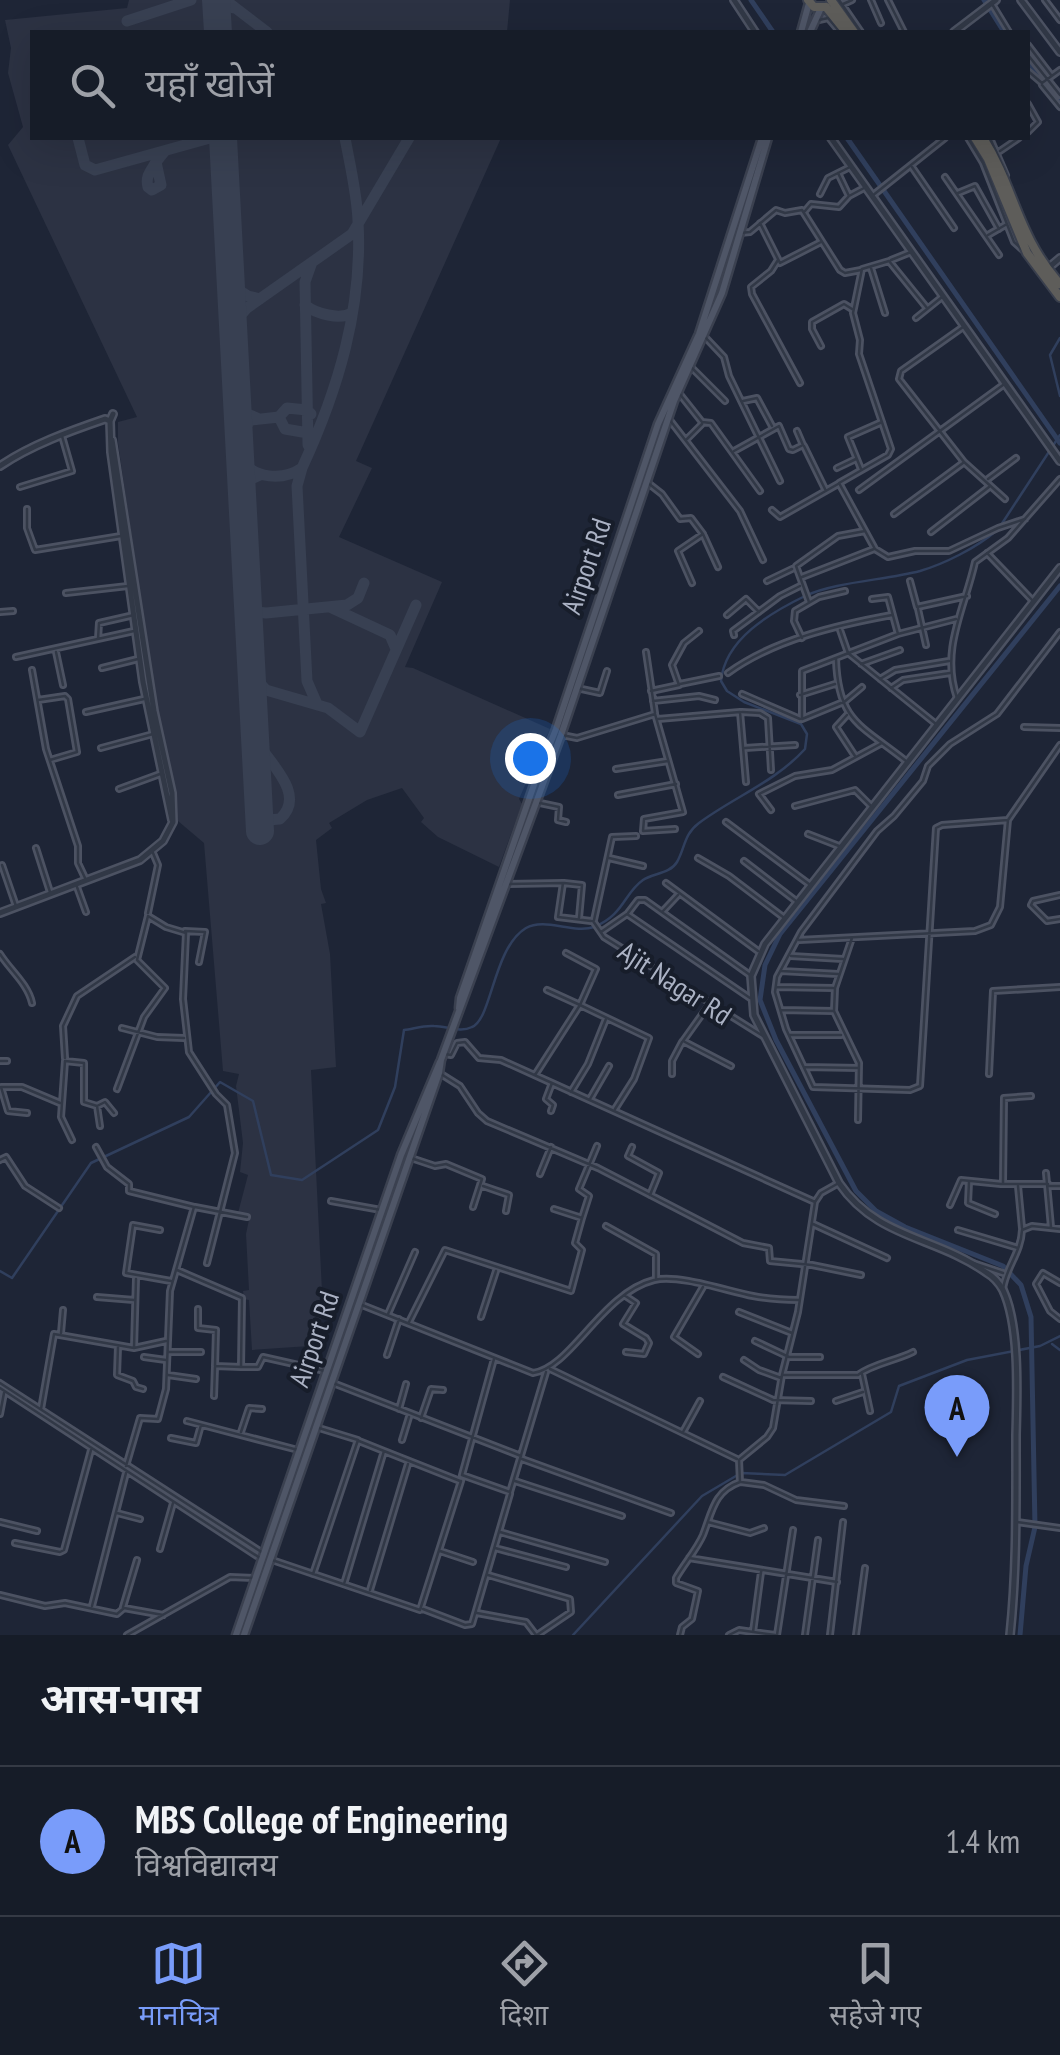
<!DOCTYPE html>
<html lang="hi">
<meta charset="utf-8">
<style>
body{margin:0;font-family:"PT Sans Narrow","Noto Sans Devanagari",sans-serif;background:#232934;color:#f1f3f6}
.you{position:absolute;left:530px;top:758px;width:35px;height:35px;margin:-25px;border:8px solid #fff;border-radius:50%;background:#1a73e8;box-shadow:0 0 0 15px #1a73e833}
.badge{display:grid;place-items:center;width:65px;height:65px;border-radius:50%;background:#799cfa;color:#111;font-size:32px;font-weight:700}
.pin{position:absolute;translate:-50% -82px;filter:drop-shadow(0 2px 5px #0008)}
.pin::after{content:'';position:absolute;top:52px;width:35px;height:30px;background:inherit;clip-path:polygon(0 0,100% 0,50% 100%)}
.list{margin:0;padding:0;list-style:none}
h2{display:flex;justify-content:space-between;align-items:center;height:130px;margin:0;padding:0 40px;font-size:42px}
h2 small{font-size:32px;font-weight:400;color:#9ea1a8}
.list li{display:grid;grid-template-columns:65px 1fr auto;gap:30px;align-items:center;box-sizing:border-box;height:150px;padding:0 40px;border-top:2px solid #353a45}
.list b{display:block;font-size:38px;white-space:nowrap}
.list p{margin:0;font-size:32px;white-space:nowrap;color:#9ea1a8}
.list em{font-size:32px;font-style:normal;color:#9ea1a8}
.icon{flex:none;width:55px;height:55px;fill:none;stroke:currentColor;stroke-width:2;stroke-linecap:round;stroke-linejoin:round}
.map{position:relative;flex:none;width:1060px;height:1635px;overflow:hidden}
.search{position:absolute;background:#161c28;box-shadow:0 10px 40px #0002;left:30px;right:30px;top:30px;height:110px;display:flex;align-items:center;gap:25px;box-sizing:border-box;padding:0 35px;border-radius:0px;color:#9ea1a8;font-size:38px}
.sheet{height:280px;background:#161c28}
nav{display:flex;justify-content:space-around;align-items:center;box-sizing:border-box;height:140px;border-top:2px solid #353a45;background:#161c28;font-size:28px;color:#9ea1a8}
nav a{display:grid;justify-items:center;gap:5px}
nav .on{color:#799cfa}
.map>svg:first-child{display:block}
.airport{fill:#2c3243}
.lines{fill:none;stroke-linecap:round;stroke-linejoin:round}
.stream{stroke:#303f5d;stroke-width:2.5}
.canal{stroke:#303f5d;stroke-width:5}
.taxiway{stroke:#384052;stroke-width:11}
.runway{stroke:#384052;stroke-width:28}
.minor-casing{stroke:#4c5262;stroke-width:8}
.tertiary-casing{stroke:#4c5262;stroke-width:10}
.primary-casing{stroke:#3b4150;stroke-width:11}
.trunk-casing{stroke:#393f4d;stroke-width:12}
.minor{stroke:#313846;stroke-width:2.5}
.tertiary{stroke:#313846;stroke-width:5}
.primary{stroke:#4f5667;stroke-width:6}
.trunk{stroke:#5e5d5a;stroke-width:8}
.labels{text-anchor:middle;stroke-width:8;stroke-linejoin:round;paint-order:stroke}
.street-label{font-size:28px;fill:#abb2c4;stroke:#171d2a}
</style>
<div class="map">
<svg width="1060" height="1635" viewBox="0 0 1060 1635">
<rect width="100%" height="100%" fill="#1e2536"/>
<path class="airport" d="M 129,0 L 510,0 L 507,32 L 32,32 L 32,138 L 501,138 L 356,461 L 372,468 L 339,537 L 442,582 L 405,667 L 413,668 L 550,729 L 519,799 L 522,804 L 499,867 L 438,837 L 421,822 L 424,818 L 402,788 L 367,800 L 329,823 L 332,828 L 316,840 L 321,889 L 326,903 L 321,904 L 330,954 L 336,1067 L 311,1070 L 322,1291 L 328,1293 L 321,1318 L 324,1345 L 252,1350 L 249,1300 L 244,1299 L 243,1291 L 249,1290 L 246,1234 L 250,1215 L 238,1213 L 248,1175 L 240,1172 L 243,1143 L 236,1086 L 239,1074 L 223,1071 L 204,843 L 178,821 L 158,721 L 118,443 L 118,422 L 137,417 L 8,145 L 23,127 L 8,73 L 11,48 L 5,20 L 127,8 Z"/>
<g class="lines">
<path class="stream" d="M 1060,338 L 1050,355 L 1060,396
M 1001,525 L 1060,435
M 0,1271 L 12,1278 L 91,1163 L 189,1117 L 220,1082 L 253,1101 L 271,1175 L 302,1180 L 378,1130 L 395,1087 L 404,1030 C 413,1029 424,1025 434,1026 C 447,1026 460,1033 472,1027 C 492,1019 493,948 526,928 C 545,917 573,934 594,927 C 624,915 624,893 643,880 C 653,873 670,874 677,862 C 685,848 684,834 699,823 C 734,797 775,782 805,749 L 807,734 L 801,724 L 744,702 L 727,691 L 721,681 C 725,639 770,613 805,596 C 834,582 886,580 920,571 C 944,564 976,548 996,531
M 1052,1344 L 1060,1350
M 573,1635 L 702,1496 L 741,1473 L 785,1475 L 891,1412 L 899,1386 L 967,1360 L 1040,1346 L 1060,1336"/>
<path class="canal" d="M 751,0 L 773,32
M 984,0 L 1004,32
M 1028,61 L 1060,101
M 847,138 L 1060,443
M 1020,1635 L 1026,1566 L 1035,1527 L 1031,1317 L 1021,1285 L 1003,1266 L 905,1227 L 876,1211 L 856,1191 L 776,1040 L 760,1000 L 765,965 L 780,934 L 1060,586"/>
<path class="taxiway" d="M 209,0 L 217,14 L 225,6 L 235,8
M 225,0 L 267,32
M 127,21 L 191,0
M 78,138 L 85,165 L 95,170 L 210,138
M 209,138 L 219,142 L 224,150
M 156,162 L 161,185 L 152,190 L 148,187 C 145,176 151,171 156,162 L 164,152
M 231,285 L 248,296 L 260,299
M 305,305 C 316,314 340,320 352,313
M 233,324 L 247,308 L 352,234 L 409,138
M 237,403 L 245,413 L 257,418
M 279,417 L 285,429 L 308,433
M 239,434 L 251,420 L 279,417 L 287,408 L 307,410 L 311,414
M 308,445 L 305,282 L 311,265
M 240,459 C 254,479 283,481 302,468 C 338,390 363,308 358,221 C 357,194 350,165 345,138
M 302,468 L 297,486 L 307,681 L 317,704
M 242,490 L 251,479 L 260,475
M 248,604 L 257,612 L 266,613 L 347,605 L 358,598 L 364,583
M 332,608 L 390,635 L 396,649
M 252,674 L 266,690 L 328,708 L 360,732 L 416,605
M 255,739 C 267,761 308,794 280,819 L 268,820 L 257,813 L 257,776"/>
<path class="runway" d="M 216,0 L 218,32
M 223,138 L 260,831"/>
<g class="minor-casing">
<path id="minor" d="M 839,0 L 861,32
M 871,0 L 881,23
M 888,0 L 904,32
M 1045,0 L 1060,20
M 843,4 L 852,0
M 992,4 L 1009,32
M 819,20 L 828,18 L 840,32
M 1028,45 L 1051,75
M 1028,55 L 1060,95
M 1028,71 L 1042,83 L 1060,70
M 1042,85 L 1060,107
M 1028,104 L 1038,122 L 1028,132
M 968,138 L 983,163 L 1014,242 L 1024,251
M 990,138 L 1006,175
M 1000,151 L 1019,138
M 912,167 L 954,228
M 838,173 L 849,196 L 864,188
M 945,177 L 999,255
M 958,193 L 975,186 L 999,229
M 820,194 L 828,178 L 850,167
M 872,196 L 945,138
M 805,211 L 811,204 L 839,207 L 849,196
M 760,223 L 780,263 L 821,242
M 740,233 L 750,232 L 776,210 L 785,213 L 802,210 L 840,270 L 845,273 L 861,270
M 988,235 L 1007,224
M 778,260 L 771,271 L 751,287 L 752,294 L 800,383
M 891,260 L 911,252
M 871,268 L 885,313
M 927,308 L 889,261 L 862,269 L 853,313 L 860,340 L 859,354 L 891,449 L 888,455 L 839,483 L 875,549 L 888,557 L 915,551 L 949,551 L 998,528 L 1025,519
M 916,318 L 942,297
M 963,327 L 901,371 L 899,379 L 964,462 L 1005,499
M 706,338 L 724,357 L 729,376 L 780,481
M 821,346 L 812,329 L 812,322 L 844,304 L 852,309
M 692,368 L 725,401
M 679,393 L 702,422 L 711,423 L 760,491
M 743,401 L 757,398 L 772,426
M 669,419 L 740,511 L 763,560
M 687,439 L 702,424
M 804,446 L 825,489
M 734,451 L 779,426 L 789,449 L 793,450 L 803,445 L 797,431
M 837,468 L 856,459
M 861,469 L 848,437 L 882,422
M 988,479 L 1016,458
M 648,483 L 662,494 L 680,519 L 691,518 L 703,534
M 20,487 L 72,471 L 62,436
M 859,490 L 1003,385
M 27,509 L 27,528 L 35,550 L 121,536
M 772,510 L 780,517 L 838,484
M 894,514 L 963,463
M 931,532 L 989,487
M 987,553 L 1033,601
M 802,577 L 874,549
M 767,581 L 792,569
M 910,581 L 917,607 L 967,596
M 692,583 L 678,551 L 703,534 L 718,567
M 66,593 L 128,586
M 872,599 L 888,597 L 898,634 L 956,619
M 809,602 L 796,566 L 838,536 L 865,531
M 918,609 L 926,645
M 0,612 L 13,611
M 727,615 L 746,599 L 759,612
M 840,630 L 848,653 L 936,724
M 734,635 L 733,631 L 737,628 L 780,596 L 800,586
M 802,638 L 794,621 L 795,611 L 819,597 L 845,591
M 98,639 L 99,623 L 134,615
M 56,652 L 63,685
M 646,652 L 655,713
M 16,657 L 134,631
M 836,659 C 838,722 861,725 906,761
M 861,664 L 900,650
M 102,668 L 138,659
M 32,670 L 46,749 L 78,846 L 78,863 L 86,880
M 728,673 C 773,640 837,625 892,615
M 880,679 L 895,670 L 949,661
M 680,684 L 719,676
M 577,688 L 600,693 L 607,671
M 891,688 L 903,680 L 950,673
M 651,691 L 679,685 L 672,665 L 684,643 L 699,631
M 742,694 L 800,719
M 800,695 L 835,684
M 957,698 C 940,649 965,608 975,562 L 1008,538 L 1060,479
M 38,700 L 65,696 L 68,699 L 77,752 L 50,760
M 653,701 L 699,696 L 715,700
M 841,703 L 802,719 L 802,671 L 898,634
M 843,703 L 862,687
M 86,712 L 144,699
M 742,712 L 760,713 L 768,718 L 771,770
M 847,715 L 836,727 L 855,756
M 658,719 L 740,712 L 746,782
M 1024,727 L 1060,728
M 562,735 L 577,738 L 655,714 L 683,812 L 644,819 L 643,831 L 675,829
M 101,748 L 153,734
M 745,748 L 795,745
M 616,769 L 668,761
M 119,789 L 160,774
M 618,795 L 676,784
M 540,803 L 559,807 L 558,820 L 566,822
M 795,806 L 855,790 L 871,806
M 771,810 L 759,794 L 795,776 L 832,770 L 882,743
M 1008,820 L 942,825 L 936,828 L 920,1086 L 910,1090 L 813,1087 L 786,1029 L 775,992 L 777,977 L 801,932 L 877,831 L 894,816 L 923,781 L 928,766 L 950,744 L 997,714 L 1060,632
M 726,822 L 809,884
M 808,834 L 839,846
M 36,848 L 50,892
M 609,858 L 643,866
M 698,858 L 729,876 L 783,917
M 744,861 L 796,901
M 2,865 L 16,906
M 564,883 L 582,885 L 579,918
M 666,883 L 758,951
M 509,884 L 563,883 L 558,917 L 591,921
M 77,887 L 86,912
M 1060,895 L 1033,901 L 1031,905 L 1047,921 L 1060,919
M 663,911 L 678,895
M 148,913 L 158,865 L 153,853
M 628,913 L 638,900 L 645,900 L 750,975
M 594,920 L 612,837 L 636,836
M 593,921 L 604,937 L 763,1036
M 185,931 L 205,932 L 199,962
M 601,932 L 627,914 L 750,998
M 852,938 L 835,988 L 834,1011 L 859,1063 L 858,1120
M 799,940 L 975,931 L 991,925 L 1000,907 L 1008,820 L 1060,745
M 566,953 L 596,969 L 580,1005 L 649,1038 L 634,1079 L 615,1109
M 0,954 C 10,970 28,984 32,1003
M 791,956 L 843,959
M 781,971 L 838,974
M 776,987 L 833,988
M 708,1006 L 683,1041 L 731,1066
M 781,1010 L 833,1011
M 122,1028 L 157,1037 L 184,1038
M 789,1035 L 841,1035
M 445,1054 L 451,1055 L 457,1043 L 465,1042 L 479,1058 L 501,1060 L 552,1083 L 546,1099 L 553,1105 L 551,1111
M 65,1058 L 63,1026 L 77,996 L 135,957
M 0,1061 L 7,1061
M 804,1067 L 859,1068
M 441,1074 L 460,1086 L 478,1113 L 487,1121 L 598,1168 L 743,1243 L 769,1248 L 770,1261 L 812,1265 L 861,1275
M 672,1074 L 672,1061 L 682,1042
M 989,1074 L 993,991 L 1060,987
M 535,1075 L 580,1005 L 547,990
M 552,1083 L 815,1202
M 117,1089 L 144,1017 L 165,988 L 137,960 L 148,916 L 166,927 L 186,933 L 183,999 L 189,1052 L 216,1094 L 227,1105 L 235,1153 L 207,1263
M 571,1092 L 588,1064 L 606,1019
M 590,1099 L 609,1066
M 27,1113 L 8,1111 L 1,1087 L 22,1087 L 60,1103
M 100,1126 L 97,1106 L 105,1102 L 114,1113
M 72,1140 L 61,1117 L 65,1061 L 84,1063 L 84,1102 L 97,1106
M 96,1147 L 107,1167 L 129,1184 L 129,1191 L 194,1207 L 170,1291 L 166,1389 L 158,1419 L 140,1418 L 126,1466
M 632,1147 L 628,1156 L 659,1173 L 650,1195
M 411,1158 L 435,1166 L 446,1164 L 482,1179 L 473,1207
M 0,1160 L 6,1157 L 25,1186 L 59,1208
M 1046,1173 L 1051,1227
M 540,1174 L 551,1147
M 969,1182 L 968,1203 L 995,1214
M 1003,1183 L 1004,1098 L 1031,1096
M 483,1186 L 509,1195 L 506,1211
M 1018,1186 L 1022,1228
M 1049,1186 L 1060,1186
M 331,1201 L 381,1210
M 950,1205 L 961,1180 L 1001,1184 L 1048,1184
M 195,1207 L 247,1217
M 582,1218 L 589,1196 L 579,1189 L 597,1146
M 813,1224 L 887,1258
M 606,1226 L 656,1254 L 656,1279
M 160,1230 L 133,1225 L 126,1273 L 171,1281
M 958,1230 L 1018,1248
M 973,1263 L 1003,1273
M 177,1270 L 242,1298 L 241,1367 L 215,1366 L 216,1330 L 198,1328 L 198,1309
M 136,1279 L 134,1348 L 166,1341
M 1060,1283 L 1043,1273 L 1036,1284 L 1050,1311 L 1060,1319
M 1003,1289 C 1006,1267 1021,1253 1022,1230 L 1032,1226 L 1060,1229
M 624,1295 L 636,1303 L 623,1324 L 646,1338 L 649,1343 L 644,1354 L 626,1352
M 97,1297 L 134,1300
M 362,1305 L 533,1373 C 571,1368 602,1293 654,1280 C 679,1274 727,1291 753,1296 C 768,1299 783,1300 799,1300
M 739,1312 L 792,1333
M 388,1314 L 415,1252
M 481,1317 L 496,1271
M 409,1322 L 445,1250 L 571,1291 L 582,1250 L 575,1243 L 582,1218 L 554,1209
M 61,1333 L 63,1310
M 755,1341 L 789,1357 L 820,1357
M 118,1347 L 117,1375 L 133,1381 L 136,1387 L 143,1389
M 169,1352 L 201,1352
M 698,1354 L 674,1337 L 703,1287
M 387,1355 L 399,1319
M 144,1357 L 166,1360
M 494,1359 L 462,1475 L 510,1492 L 546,1372
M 744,1360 L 759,1370 L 781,1378
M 242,1367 L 258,1367 L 263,1357 L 325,1371
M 550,1369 L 737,1459
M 862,1374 L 870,1411
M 168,1375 L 196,1379
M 783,1375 L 858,1375 C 872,1364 895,1361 913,1352
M 723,1377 L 773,1400 L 811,1401
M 0,1383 L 263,1553
M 333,1383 L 521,1456
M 0,1388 L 260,1558
M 214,1396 L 215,1367
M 836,1401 L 863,1392
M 41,1409 L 54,1334 L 134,1348
M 399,1409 L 406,1384
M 0,1414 L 4,1393
M 421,1418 L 431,1389 L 443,1390
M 187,1421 L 298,1450
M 241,1432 L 249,1408 L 262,1409
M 683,1432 L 700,1401
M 171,1438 L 196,1443 L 201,1425
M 402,1440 L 409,1417
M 359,1441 L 384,1451
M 522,1459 L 671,1513
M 515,1481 L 622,1516
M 741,1482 L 764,1485 L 796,1500 L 844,1506
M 117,1513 L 140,1519
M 0,1522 L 37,1531
M 708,1522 L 750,1533 L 764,1528
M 1017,1522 L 1060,1528
M 500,1532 L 605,1562
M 15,1543 L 60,1552 L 64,1550 L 91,1450
M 495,1548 L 566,1567
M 160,1549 L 173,1503
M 440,1551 L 473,1562
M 689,1558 L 837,1582
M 272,1560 L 420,1610 L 461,1481
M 313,1574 L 358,1440 L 319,1428
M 488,1575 L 570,1599 L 571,1612 L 537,1635
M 344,1584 L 384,1451 L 460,1481
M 370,1590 L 408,1464
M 0,1595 L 45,1606 L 65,1603 L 117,1614 L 124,1608 L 163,1615
M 92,1606 L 126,1473
M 123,1607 L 137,1560
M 423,1609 L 465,1625 L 472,1624 L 510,1494
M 477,1613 L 526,1622 L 536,1635
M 753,1632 L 761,1572
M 127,1635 L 230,1577 L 254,1578
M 680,1635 L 682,1627 L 692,1619 L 698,1591 L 676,1583 L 676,1578 C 684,1564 697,1549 703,1535 C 712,1512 714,1491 740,1482 L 739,1460 L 767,1437 L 773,1428 L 782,1375 L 798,1312 L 815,1202 L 821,1193 L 837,1184
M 729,1635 L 739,1630 L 775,1635
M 777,1635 L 793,1530
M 805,1635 L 818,1540
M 830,1635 L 843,1522
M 856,1635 L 865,1568"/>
</g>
<g class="tertiary-casing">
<path id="tertiary" d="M 734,0 L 755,32
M 1021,0 L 1060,52
M 954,32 L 996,0
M 831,138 L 1060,461
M 1047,269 L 1060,258
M 113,414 L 110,421 L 111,452 L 143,682 L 172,820
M 0,466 C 31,445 70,431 105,419 L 110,421
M 0,913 L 140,860 L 163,841 L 173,822 L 172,793 L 154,711 L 112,440
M 1010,1635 C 1017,1568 1016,1502 1016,1435 C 1017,1395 1020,1326 1003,1290 C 999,1283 994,1277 987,1273 C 936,1236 877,1239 839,1183 L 754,1015 L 751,976 L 765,944 L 1060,568"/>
</g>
<g class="primary-casing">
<path id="primary" d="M 801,32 L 809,3
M 810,32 L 821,8
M 459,1008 L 460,998 L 536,779 L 556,729 L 658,424 L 699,334 L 762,138
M 236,1635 L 401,1155 L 440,1062
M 244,1635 L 439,1073 L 441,1060 L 561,735 L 674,401 L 722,293 L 768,138"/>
</g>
<g class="trunk-casing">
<path id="trunk" d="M 808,0 L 814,7 L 826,7
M 831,0 L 854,32
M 826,7 L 846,32
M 975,138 L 988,159 L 1027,253 L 1060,297
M 983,138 C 1015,189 1017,236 1060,284"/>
</g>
<use href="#minor" class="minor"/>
<use href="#tertiary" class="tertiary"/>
<use href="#primary" class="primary"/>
<use href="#trunk" class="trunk"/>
</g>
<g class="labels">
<g class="street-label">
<text transform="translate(586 566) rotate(-71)" y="10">Airport Rd</text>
<text transform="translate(675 983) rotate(33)" y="10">Ajit Nagar Rd</text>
<text transform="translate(314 1339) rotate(-71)" y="10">Airport Rd</text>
</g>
</g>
</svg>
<div class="you"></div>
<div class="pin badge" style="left:957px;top:1457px">A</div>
<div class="search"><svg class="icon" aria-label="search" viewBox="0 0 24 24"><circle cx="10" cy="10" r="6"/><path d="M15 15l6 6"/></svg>यहाँ खोजें</div>
</div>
<section class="sheet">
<h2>आस-पास<small></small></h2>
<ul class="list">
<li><span class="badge">A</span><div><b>MBS College of Engineering</b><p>विश्वविद्यालय</p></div><em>1.4 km</em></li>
</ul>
</section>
<nav>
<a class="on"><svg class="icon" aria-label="map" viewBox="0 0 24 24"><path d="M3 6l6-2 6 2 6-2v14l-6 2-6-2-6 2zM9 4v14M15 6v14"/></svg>मानचित्र</a>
<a><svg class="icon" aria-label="directions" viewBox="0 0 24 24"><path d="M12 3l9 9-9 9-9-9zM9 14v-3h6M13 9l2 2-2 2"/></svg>दिशा</a>
<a><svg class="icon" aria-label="saved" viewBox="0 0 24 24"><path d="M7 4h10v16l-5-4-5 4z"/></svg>सहेजे गए</a>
</nav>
